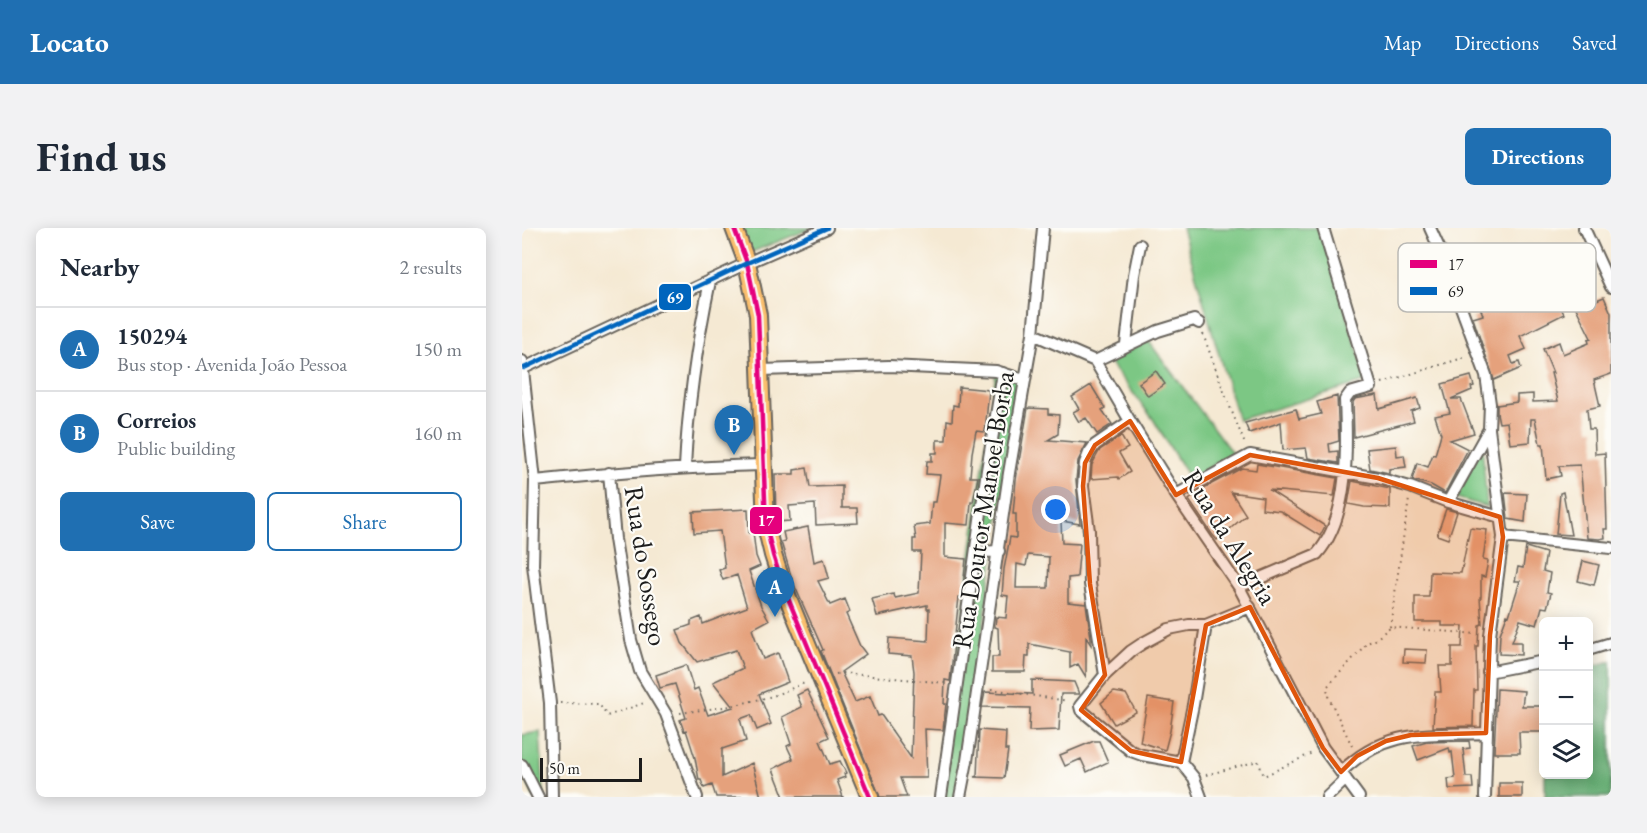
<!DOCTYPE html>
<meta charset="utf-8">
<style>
body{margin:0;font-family:"EB Garamond",serif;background:#f2f2f3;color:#1f2937}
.controls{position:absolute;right:18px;bottom:18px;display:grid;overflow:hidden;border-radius:9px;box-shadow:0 3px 15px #0003}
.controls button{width:54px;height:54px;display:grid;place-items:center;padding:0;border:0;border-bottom:2px solid #e0e1e3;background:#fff;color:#1f2937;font:30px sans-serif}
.scale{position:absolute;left:18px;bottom:15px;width:102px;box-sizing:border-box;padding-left:6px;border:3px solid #1c1c1c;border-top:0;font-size:16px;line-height:21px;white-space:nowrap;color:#1c1c1c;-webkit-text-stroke:4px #fdfcf7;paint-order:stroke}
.you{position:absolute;left:534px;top:282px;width:21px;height:21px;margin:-15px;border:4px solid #fff;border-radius:50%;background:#1a73e8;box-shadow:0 0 0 9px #1a73e833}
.badge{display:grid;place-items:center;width:39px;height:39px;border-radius:50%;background:#1f6fb2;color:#fff;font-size:20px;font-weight:700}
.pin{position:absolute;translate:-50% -50px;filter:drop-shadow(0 2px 3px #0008)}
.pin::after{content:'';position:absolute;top:32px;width:21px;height:18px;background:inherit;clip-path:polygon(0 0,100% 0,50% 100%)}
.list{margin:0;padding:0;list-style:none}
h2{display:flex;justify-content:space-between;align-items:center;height:78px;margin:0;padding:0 24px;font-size:26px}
h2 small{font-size:20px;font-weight:400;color:#747a83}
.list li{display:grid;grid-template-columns:39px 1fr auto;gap:18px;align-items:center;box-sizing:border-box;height:84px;padding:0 24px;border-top:2px solid #e0e1e3}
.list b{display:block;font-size:22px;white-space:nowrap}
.list p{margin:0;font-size:20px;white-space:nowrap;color:#747a83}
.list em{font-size:20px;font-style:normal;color:#747a83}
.actions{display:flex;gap:12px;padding:18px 24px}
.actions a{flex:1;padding:14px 0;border:2px solid #1f6fb2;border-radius:9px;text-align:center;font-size:21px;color:#1f6fb2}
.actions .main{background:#1f6fb2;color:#fff}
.icon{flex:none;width:33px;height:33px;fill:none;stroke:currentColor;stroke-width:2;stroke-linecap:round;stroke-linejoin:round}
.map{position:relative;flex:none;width:1089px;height:569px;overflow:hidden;border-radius:9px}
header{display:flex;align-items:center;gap:36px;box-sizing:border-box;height:84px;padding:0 30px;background:#1f6fb2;color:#fff}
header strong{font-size:28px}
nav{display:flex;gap:33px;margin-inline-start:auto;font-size:21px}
.intro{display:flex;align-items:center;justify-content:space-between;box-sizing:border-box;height:144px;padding:0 36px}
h1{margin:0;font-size:42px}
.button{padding:15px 27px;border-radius:9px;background:#1f6fb2;color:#fff;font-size:21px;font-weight:700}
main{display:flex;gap:36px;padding:0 36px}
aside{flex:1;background:#fff;border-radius:9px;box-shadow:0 3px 15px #0003}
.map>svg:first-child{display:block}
.green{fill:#7cc784;stroke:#4c7250;stroke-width:1.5}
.forest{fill:#65ac72;stroke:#406447;stroke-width:1.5}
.building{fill:#e5a17c;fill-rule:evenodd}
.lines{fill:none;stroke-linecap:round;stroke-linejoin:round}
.street-casing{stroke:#68645c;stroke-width:14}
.primary-casing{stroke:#68645c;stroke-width:20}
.path{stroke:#68645c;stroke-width:2;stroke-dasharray:1.5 4.5;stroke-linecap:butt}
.street{stroke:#fff;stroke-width:10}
.primary{stroke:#fabe6d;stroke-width:16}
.bus-1-casing{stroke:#fdfcf7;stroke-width:9}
.bus-2-casing{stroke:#fdfcf7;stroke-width:9}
.bus-1{stroke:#e5007d;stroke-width:4.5}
.bus-2{stroke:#0065bd;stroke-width:4.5}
.marked{fill:#de560d;fill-opacity:0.2;stroke:#de560d;stroke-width:4.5;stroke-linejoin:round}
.labels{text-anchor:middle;stroke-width:4.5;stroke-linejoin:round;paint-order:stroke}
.street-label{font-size:27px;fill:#1c1c1c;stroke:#fdfcf7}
.key{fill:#fdfcf7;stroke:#bab9b5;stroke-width:1.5}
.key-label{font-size:16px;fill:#1c1c1c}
.line-badge{stroke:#fdfcf7;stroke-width:2}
.badge-label{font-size:16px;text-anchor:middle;font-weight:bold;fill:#fff}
</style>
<header>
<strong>Locato</strong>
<nav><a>Map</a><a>Directions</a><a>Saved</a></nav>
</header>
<div class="intro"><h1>Find us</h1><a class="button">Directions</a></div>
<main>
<aside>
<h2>Nearby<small>2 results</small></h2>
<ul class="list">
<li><span class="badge">A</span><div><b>150294</b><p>Bus stop · Avenida João Pessoa</p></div><em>150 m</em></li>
<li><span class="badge">B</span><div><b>Correios</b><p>Public building</p></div><em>160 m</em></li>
</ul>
<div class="actions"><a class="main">Save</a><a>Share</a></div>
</aside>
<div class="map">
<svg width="1089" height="569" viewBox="0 0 1089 569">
<rect width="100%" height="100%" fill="#fdfcf7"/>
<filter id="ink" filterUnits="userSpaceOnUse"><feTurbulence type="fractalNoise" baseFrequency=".0167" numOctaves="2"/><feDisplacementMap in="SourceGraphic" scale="12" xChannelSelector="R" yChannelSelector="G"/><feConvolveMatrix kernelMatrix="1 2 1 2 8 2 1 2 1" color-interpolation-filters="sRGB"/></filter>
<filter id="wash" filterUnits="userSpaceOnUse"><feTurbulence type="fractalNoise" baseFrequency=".008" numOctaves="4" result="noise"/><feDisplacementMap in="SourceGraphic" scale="24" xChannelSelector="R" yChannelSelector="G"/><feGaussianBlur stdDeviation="1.35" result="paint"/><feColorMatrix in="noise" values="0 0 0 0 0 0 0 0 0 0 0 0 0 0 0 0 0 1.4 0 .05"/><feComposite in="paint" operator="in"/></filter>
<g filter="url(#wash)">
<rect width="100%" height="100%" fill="#f5e9d3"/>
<path class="green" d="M 215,0 L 290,0 L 225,26 Z
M 660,0 L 799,0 L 845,153 L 716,192 Z
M 625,111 L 710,225 L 668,252 L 631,191 L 588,135 Z
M 474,144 L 497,144 L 443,531 L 436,569 L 416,569 Z
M 960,214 L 965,279 L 935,270 Z
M 18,504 L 22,569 L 12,569 L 0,543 L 0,507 Z"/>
<path class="forest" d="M 1089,433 L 1089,569 L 1023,569 L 1023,547 L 1066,546 L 1067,439 Z"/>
<g id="blocks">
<path class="building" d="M 1025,62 L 1032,79 L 1037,76 L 1042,86 L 998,108 L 1004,121 L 988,128 L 991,136 L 997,134 L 999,140 L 972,152 L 951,90 L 961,87 L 956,74 L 981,64 L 986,78 Z
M 1082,69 L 1089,85 L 1089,146 L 1072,152 L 1078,178 L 1065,181 L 1067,201 L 1072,201 L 1073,226 L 1083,225 L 1085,301 L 1082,301 L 1083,310 L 1077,311 L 1065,310 L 1058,237 L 1037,238 L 1039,248 L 1024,251 L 1021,216 L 1018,216 L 1013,191 L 1009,191 L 1008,214 L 988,216 L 985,194 L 977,195 L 975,185 L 975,177 L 995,174 L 995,167 L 1011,166 L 1011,174 L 1036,173 L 1029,145 L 1031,145 L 1021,121 L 1037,114 L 1041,126 L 1067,115 L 1066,111 L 1069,110 L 1054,80 Z
M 634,143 L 643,156 L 626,168 L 617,155 Z
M 949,148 L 952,158 L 949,159 L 950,162 L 929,171 L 939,171 L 952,205 L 928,212 L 946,221 L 923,265 L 909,257 L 890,252 L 895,235 L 906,239 L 911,226 L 913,227 L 919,206 L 913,188 L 928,185 L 920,156 Z
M 569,157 L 583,180 L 580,182 L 590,196 L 575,206 L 564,190 L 557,194 L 551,184 L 557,181 L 550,169 Z
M 437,159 L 467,162 L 463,204 L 454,203 L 450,225 L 448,249 L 456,249 L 451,274 L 449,274 L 447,297 L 423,295 L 423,329 L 444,331 L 440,369 L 437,369 L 428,453 L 423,452 L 422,476 L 424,476 L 421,502 L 403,501 L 405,550 L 378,550 L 385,569 L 358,569 L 299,423 L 301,422 L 271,354 L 259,314 L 263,313 L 261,304 L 286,299 L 292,334 L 302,331 L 307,350 L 296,353 L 308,377 L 323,371 L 328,384 L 324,386 L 338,418 L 344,426 L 319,444 L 333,474 L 348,468 L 356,488 L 359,487 L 389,530 L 392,444 L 390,428 L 366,426 L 367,410 L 406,413 L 407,381 L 405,381 L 405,377 L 355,388 L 350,371 L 372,366 L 373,370 L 397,365 L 399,324 L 391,324 L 391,311 L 394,311 L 392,298 L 408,296 L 410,274 L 414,274 L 418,247 L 404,246 L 405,233 L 410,233 L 410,225 L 415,225 L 415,212 L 424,212 L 425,192 L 430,193 L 431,177 L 436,178 Z
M 855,167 L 857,181 L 895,170 L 898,180 L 889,183 L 892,193 L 832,209 L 831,174 L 833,171 Z
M 815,168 L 817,213 L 807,216 L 808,224 L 816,223 L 816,235 L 786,230 L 784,220 L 761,222 L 759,194 L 727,205 L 723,195 L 774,181 L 777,191 L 799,186 L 795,174 Z
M 506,180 L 526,181 L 526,186 L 537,187 L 536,206 L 526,212 L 565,215 L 556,233 L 554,252 L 558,296 L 539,293 L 540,315 L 558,316 L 555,349 L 546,350 L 546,374 L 564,376 L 569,410 L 569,417 L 564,409 L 564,449 L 556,436 L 548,440 L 548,424 L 507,416 L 507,428 L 504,428 L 503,444 L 470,444 L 470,429 L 477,429 L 476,400 L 473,399 L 474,389 L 484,390 L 486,368 L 480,367 L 482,341 L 488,309 L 494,310 L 494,286 L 491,286 L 494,252 ZM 506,327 L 527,329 L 526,360 L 494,360 L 495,336 L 504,338 Z
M 599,208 L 606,220 L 597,225 L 608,244 L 597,251 L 596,249 L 569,251 L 570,237 L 574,229 L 578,222 Z
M 874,218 L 875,228 L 882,227 L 884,239 L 867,241 L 867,245 L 848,241 L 845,221 Z
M 735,236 L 815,250 L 812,268 L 747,262 L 803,298 L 798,308 L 758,283 L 740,281 L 741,269 L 709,264 L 724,287 L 695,312 L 690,306 L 667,272 L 680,261 L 720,240 L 734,242 Z
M 285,240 L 288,259 L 320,258 L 320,280 L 335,280 L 336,295 L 294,297 L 293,276 L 267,278 L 268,293 L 254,294 L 253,246 L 272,246 L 272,242 Z
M 830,253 L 868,261 L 868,280 L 842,279 L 826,276 Z
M 1041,264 L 1049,307 L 1034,306 L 1038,265 Z
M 983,265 L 1005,266 L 1003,294 L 986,291 Z
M 226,281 L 227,305 L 231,304 L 234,328 L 238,338 L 227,343 L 239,378 L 247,392 L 230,401 L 241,431 L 256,425 L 266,454 L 237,466 L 249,496 L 235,502 L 229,487 L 218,491 L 224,513 L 200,521 L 200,549 L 230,535 L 239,569 L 194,569 L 190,557 L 182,560 L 179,552 L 177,552 L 173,530 L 164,502 L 162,503 L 158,492 L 164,490 L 153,456 L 138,460 L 134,447 L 164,437 L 172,462 L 176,460 L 186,487 L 211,479 L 191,454 L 221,440 L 214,422 L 175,434 L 160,415 L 155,402 L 169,397 L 169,393 L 179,389 L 181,396 L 225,379 L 215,347 L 201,352 L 197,342 L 203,340 L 198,303 L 172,305 L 171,284 Z
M 924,281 L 935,284 L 926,311 L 915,307 Z
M 948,300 L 965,302 L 961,332 L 966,333 L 963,349 L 959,348 L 959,369 L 958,369 L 960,396 L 957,397 L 956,418 L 954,418 L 955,462 L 952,462 L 951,498 L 911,499 L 913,464 L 919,464 L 917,438 L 930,438 L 930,419 L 940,419 L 941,398 L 920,398 L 920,394 L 893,394 L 893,369 L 907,369 L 908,344 L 939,345 Z
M 1004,319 L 1024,325 L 1021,343 L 1028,345 L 1025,364 L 1029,365 L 1025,380 L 1020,379 L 1015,397 L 998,392 L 990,414 L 999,414 L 999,427 L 977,426 L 978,406 L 985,387 L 987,388 L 998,353 L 993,353 L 996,339 L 1001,340 Z
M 1061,333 L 1077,337 L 1072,357 L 1056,353 Z
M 882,421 L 905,422 L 904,435 L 881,434 Z
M 510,452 L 552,454 L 557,466 L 539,466 L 537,502 L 507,503 L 508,480 L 460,479 L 463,464 L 510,466 Z
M 975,461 L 1002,463 L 1000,478 L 1020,478 L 1020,504 L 997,504 L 998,525 L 972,525 Z
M 285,462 L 307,509 L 298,513 L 308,536 L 318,533 L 324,545 L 322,546 L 323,549 L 315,552 L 321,569 L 262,569 L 251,541 L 271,531 L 265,518 L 269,516 L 260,489 L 280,479 L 275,467 Z
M 592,464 L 604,466 L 614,484 L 592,496 L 579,475 Z
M 626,470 L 652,474 L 648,503 L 643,522 L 618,514 Z
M 457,502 L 484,504 L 483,522 L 486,522 L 482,550 L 452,549 L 455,548 Z
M 572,513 L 577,513 L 586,534 L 565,544 L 559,531 L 543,538 L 538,527 Z
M 947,513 L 948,520 L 941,521 L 944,549 L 950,549 L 951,560 L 927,561 L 926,551 L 933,550 L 930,524 L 928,525 L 927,520 L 896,532 L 891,518 L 905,514 Z
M 977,555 L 1000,555 L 1000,569 L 977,569 Z"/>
</g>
</g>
<g filter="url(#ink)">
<use href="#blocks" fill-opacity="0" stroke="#68645c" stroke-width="1.5"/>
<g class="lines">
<g class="street-casing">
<path id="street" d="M 908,0 L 918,22 L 964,147 L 968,176 L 967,201 L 981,309 L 968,407 L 963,569
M 1062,0 L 1089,59
M 511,106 L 573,133 L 608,193 L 654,267 L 717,359 L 801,520 L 837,569
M 604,116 L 612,47 L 618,17
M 0,133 L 13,253 L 11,337 L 28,475 L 30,569
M 573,133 L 636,103 L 672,92 L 677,95
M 2,140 L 225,35 L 305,0
M 239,142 L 367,138 L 474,143 L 502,152
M 163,239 C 166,176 175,115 188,53
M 87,245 L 93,311 L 109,412 L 118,443 L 144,486 L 175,569
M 13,253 C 89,245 165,239 241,237
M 654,267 L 728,227 L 856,250 L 888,259 L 926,274 L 978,289
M 926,274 L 967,201
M 981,309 L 1089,320
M 454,324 L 477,323
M 717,359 L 795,326 C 828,289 825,218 823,172 L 828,165 L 849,159 L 801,0
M 1066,422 L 1089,415
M 966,444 L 1022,433
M 583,447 L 568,356 L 567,303 L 561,258 L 563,235 L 567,225 L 573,217 L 608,193
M 659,534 L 620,527 L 609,523 L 559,482 L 558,478 L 583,447 L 609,423 L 621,415 L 647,401 L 667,397 L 684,397 L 728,379
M 659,534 L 671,477 L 684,397
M 659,534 L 672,550 L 679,569
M 0,537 L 16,569
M 819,544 C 864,500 906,507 964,505
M 419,569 L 465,242 L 481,145
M 438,569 L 445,533 L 487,245 L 511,106 L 521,0
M 805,569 L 824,551"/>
</g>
<g class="primary-casing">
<path id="primary" d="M 212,0 L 225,35 L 236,87 L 244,298 L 251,327 L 261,358 L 348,569"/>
</g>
<path class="path" d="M 681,106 L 702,164 L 723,216
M 860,155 L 944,129
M 868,399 L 887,271
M 314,446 L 319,445 L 424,455
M 469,461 L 546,473
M 38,475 L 77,476 L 85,488 L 122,475
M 158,485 L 209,478 L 251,468 L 285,454
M 830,518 L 806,468 L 805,459 L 845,415 L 853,412 L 868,399 L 955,406
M 684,547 L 736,533 L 742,548 L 790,525"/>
<use href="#street" class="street"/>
<use href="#primary" class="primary"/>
<g class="bus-1-casing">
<path id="bus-1" d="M 212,0 L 225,35 L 236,87 L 244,298 L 251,327 L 261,358 L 348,569"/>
</g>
<g class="bus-2-casing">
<path id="bus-2" d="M 2,140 L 225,35 L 305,0"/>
</g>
<use href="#bus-1" class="bus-1"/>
<use href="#bus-2" class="bus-2"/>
</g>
</g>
<path class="marked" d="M 608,193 L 654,267 L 728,227 L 856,250 L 978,289 L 981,309 L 968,407 L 964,505 L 889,507 L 864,513 L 835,528 L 819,544 L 801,520 L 728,379 L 684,397 L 659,534 L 609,523 L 559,482 L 583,447 L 568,356 L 561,258 L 563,235 L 573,217 Z"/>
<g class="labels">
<g class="street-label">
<text transform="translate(461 282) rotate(-81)" y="9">Rua Doutor Manoel Borba</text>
<text transform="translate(708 309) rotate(58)" y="9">Rua da Alegria</text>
<text transform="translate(124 338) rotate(81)" y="9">Rua do Sossego</text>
</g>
</g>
<rect x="876" y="15" width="198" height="69" rx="9" class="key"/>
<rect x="888" y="32" width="27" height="8" fill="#e5007d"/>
<rect x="888" y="59" width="27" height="8" fill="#0065bd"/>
<g class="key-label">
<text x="926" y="42">17</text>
<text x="926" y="69">69</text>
</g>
<g class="line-badge">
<rect x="136" y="55" width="34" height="28" rx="6" fill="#0065bd"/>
<rect x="227" y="278" width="34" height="29" rx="6" fill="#e5007d"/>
</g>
<g class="badge-label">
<text x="153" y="75">69</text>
<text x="244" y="298">17</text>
</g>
</svg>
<div class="controls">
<button>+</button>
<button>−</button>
<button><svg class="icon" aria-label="layers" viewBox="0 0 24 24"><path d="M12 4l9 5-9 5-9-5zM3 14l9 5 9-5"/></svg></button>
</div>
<div class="scale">50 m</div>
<div class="you"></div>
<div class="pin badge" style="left:253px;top:389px">A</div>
<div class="pin badge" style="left:212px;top:227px">B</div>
</div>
</main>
